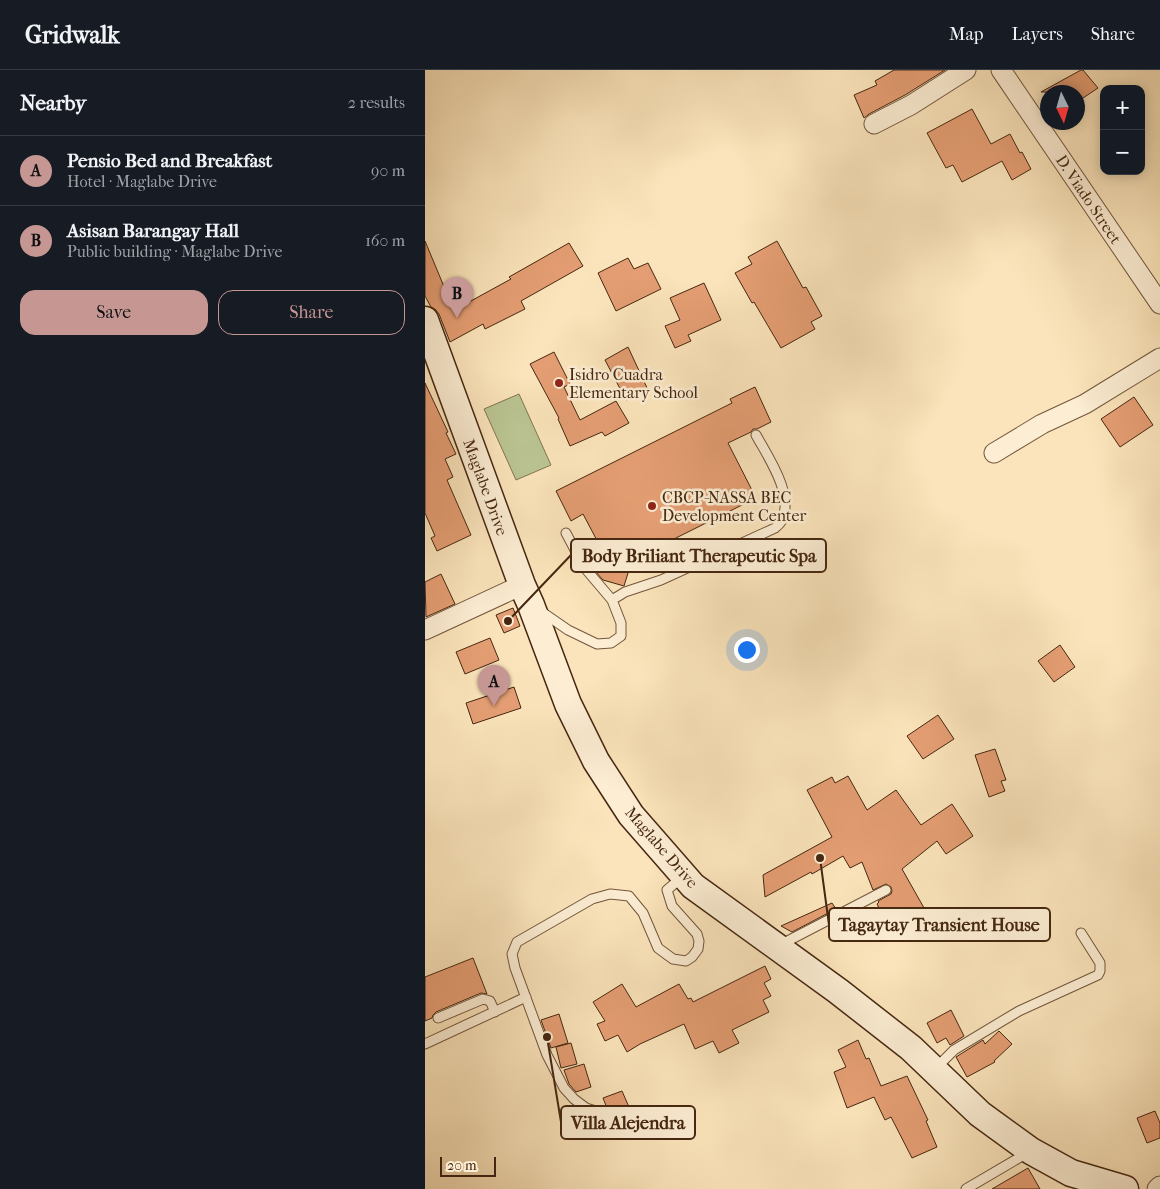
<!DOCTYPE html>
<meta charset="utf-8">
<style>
body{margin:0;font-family:"IM FELL French Canon",serif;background:#20242c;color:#f1f3f6}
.controls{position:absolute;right:15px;top:15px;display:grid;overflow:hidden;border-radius:10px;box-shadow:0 2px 12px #0003}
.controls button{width:45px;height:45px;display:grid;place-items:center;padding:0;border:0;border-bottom:1px solid #363941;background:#171b24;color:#f1f3f6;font:25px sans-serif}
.compass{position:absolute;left:615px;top:15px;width:45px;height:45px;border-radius:50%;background:#171b24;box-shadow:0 2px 12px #0003;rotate:175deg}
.scale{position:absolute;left:15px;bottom:12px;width:56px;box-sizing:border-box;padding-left:5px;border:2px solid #452711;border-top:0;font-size:14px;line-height:18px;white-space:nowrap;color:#452711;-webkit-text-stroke:4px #fcedd3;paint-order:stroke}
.you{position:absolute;left:321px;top:579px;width:18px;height:18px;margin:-12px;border:4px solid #fff;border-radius:50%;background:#1a73e8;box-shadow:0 0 0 8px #1a73e833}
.badge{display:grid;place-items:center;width:32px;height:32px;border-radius:50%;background:#c59692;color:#111;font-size:16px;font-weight:700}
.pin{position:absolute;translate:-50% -41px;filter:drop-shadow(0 1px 2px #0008)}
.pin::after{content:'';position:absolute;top:26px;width:18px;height:15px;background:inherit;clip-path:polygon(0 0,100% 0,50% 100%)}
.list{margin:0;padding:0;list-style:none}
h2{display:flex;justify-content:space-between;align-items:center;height:65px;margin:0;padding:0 20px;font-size:21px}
h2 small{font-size:16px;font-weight:400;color:#9ea1a6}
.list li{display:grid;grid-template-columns:32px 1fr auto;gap:15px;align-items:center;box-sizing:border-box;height:70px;padding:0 20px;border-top:1px solid #363941}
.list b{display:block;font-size:19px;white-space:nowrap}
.list p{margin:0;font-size:16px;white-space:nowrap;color:#9ea1a6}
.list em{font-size:16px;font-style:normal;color:#9ea1a6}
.actions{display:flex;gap:10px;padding:15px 20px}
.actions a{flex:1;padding:11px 0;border:1px solid #c59692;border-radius:15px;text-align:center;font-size:18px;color:#c59692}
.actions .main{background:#c59692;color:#111}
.map{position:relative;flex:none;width:735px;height:1119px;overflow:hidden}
header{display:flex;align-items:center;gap:30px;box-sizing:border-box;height:70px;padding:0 25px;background:#171b24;border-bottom:1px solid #363941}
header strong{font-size:24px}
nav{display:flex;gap:28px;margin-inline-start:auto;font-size:18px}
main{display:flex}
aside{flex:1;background:#171b24}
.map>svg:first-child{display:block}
.green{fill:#bac593;stroke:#807652}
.building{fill:#e59e73;stroke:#452711}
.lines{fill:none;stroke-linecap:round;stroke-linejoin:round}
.service-casing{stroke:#72563c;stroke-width:11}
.minor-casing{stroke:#72563c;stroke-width:21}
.secondary-casing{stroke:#452711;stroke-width:29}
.service{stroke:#fcedd3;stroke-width:9}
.minor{stroke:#fcedd3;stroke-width:19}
.secondary{stroke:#fcedd3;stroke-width:26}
.poi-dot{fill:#8f2418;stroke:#fcedd3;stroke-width:2}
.labels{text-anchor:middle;stroke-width:5;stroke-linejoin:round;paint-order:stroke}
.street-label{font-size:16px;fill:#452711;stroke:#fcedd3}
.poi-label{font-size:16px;fill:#452711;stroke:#fcedd3;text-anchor:start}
.leader{fill:none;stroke:#452711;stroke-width:2}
.callout-dot{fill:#452711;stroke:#fcedd3;stroke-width:2}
.callout{fill:#fcedd3;stroke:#452711;stroke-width:2}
.callout-label{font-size:18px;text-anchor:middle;font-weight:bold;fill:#452711}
</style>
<header>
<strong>Gridwalk</strong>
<nav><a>Map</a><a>Layers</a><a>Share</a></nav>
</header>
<main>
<aside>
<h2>Nearby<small>2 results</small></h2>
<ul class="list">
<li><span class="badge">A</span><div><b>Pensio Bed and Breakfast</b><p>Hotel · Maglabe Drive</p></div><em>90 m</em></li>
<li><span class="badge">B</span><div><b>Asisan Barangay Hall</b><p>Public building · Maglabe Drive</p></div><em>160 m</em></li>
</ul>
<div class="actions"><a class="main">Save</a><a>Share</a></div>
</aside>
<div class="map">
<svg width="735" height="1119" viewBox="0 0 735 1119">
<rect width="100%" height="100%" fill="#fbe4bb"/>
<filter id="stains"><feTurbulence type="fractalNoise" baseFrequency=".004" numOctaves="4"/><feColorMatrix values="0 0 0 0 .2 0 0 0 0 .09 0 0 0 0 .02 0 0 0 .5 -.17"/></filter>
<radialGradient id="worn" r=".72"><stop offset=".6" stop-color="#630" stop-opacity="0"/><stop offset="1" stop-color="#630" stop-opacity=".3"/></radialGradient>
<path class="green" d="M 94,324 L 126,395 L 91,410 L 59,339 Z"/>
<path class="building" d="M 469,0 L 520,0 L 480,25 L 444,44 L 439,48 L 429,25 L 452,15 L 450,11 Z
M 656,0 L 658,0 L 673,18 L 652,32 L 652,22 L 616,22 Z
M 547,39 L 566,74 L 585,64 L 595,83 L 597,82 L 606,99 L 587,110 L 577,91 L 537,112 L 528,95 L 521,98 L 502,63 Z
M 0,171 L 25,231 L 39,224 L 44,232 L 86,209 L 84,207 L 144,173 L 158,196 L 96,231 L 100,239 L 60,259 L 58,254 L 25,272 L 14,244 L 10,239 L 6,237 L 0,226 Z
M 352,171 L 378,218 L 381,217 L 397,246 L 386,252 L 390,259 L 356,278 L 329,232 L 327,233 L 310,203 L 327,194 L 323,187 Z
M 203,188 L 209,199 L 223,193 L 236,219 L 191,241 L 173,203 Z
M 279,213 L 296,250 L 263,265 L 266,271 L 250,278 L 240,256 L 255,250 L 245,228 Z
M 203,277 L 223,320 L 201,330 L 180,290 Z
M 129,282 L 145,314 L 139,317 L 155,350 L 191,331 L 204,353 L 180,366 L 177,362 L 145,376 L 133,349 L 134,348 L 105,294 Z
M 0,313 L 23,362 L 21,363 L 31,384 L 20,389 L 28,407 L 22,410 L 46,465 L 12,481 L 6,468 L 10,466 L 0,443 Z
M 330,317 L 346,352 L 332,359 L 328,359 L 326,362 L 303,373 L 331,428 L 207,490 L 199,516 L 178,510 L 170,501 L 177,480 L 158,444 L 146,451 L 131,421 L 307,333 L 305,329 Z
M 709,327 L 728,355 L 695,377 L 676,349 Z
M 16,504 L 30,534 L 1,547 L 0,512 Z
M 88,538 L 95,556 L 79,563 L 71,545 Z
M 65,568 L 74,590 L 40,604 L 31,582 Z
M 635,575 L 650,597 L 629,612 L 613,591 Z
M 89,617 L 96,638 L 48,654 L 41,633 Z
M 513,645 L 529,669 L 498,689 L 482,666 Z
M 570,679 L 581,710 L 576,711 L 580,721 L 564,727 L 550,685 Z
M 423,706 L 442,740 L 471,720 L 496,755 L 527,734 L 548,766 L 521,784 L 512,771 L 477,799 L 503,845 L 468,865 L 452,834 L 454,832 L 453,831 L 466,824 L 467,821 L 466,817 L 461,814 L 448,820 L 437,792 L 425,798 L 418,786 L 387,804 L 386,802 L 340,827 L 338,805 L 407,767 L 382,720 L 407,707 L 410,713 Z
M 407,833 L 411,839 L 367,862 L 356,856 Z
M 48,888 L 62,924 L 56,923 L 11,942 L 8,945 L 7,948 L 0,951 L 0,907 Z
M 340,896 L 346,909 L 339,913 L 346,926 L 338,930 L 344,942 L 307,960 L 314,973 L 294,983 L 288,971 L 270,979 L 259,954 L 215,974 L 202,982 L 193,965 L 180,971 L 172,954 L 180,951 L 168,932 L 197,914 L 211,937 L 254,914 L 263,929 L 266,928 L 268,932 Z
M 526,940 L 539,966 L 525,975 L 521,968 L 512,973 L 502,953 Z
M 134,944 L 143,973 L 126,978 L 116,950 Z
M 574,961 L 587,974 L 569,991 L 570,992 L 542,1007 L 531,987 L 558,970 L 560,974 Z
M 433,970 L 441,989 L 444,988 L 456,1016 L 482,1006 L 503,1050 L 501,1051 L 512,1077 L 487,1088 L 466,1047 L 460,1050 L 449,1027 L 422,1038 L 409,1002 L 421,997 L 413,980 Z
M 146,973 L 152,994 L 136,998 L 131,977 Z
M 159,994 L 166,1017 L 151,1022 L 144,1014 L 139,1000 Z
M 197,1021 L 207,1044 L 208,1044 L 215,1062 L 196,1067 L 190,1048 L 190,1043 L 188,1040 L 182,1038 L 178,1028 Z
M 730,1041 L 735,1053 L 735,1068 L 722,1073 L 712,1048 Z
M 603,1098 L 615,1119 L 567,1119 Z"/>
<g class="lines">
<g class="service-casing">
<path id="service" d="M 187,530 L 200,522 L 236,510 L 350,458 C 352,456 356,453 357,450 C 369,424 343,387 331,365
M 117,542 L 143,560 L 172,574 L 186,573 L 196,566 L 196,553 L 187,530 L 159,497 L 141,463
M 355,875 L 461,820
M 13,948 L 58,929 L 65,931 L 70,942
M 0,974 L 101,927
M 511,998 L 529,980 L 594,941 L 673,905 L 675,901 L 675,893 L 656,863
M 184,1045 L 161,1038 L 149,1029 L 139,1018 L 122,985 L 90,898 L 87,884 L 92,872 L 167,829 L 185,824 L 204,826 L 218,843 L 233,878 L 248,889 L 261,891 L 267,887 L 273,879 L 274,871 L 272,864 L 247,836 L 242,820 L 257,807
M 541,1119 L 604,1082"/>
</g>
<g class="minor-casing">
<path id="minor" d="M 576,0 L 735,234
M 449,54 L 486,35 L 541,0
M 569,383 L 617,354 L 660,334 L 735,288
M 0,560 L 97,515
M 732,1119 L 735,1116"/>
</g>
<g class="secondary-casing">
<path id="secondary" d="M 0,250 L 97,515 L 106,535 L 143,634 L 171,691 L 206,745 L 268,816 L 413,921 L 486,978 L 555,1044 L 606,1081 L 646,1103 L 700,1119"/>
</g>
<use href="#service" class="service"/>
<use href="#minor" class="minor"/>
<use href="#secondary" class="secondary"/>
</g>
<g class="poi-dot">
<circle cx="134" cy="313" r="5"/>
<circle cx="227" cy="436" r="5"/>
</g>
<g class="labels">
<g class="street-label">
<text transform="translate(664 129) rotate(56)" y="6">D. Viado Street</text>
<text transform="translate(61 417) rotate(70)" y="6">Maglabe Drive</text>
<text transform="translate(237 777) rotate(49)" y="6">Maglabe Drive</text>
</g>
<g class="poi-label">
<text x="144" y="310">Isidro Cuadra<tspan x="144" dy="18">Elementary School</tspan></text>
<text x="237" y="433">CBCP-NASSA BEC<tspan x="237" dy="18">Development Center</tspan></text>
</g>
</g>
<path class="leader" d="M83 551L146 485M395 788L404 855M122 967L136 1052"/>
<g class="callout-dot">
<circle cx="83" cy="551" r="5"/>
<circle cx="395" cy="788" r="5"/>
<circle cx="122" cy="967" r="5"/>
</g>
<g class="callout">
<rect x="146" y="469" width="255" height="33" rx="5"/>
<rect x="404" y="838" width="221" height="33" rx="5"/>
<rect x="136" y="1036" width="134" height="33" rx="5"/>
</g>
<g class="callout-label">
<text x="274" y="492">Body Briliant Therapeutic Spa</text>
<text x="514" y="861">Tagaytay Transient House</text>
<text x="203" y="1059">Villa Alejendra</text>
</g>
<rect width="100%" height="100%" filter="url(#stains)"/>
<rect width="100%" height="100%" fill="url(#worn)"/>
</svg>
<div class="controls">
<button>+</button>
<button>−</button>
</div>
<svg class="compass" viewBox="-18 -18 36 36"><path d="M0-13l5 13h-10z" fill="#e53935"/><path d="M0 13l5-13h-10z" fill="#9ea1a6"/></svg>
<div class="scale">20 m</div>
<div class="you"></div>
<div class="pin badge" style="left:69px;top:636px">A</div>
<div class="pin badge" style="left:32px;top:248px">B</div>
</div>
</main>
